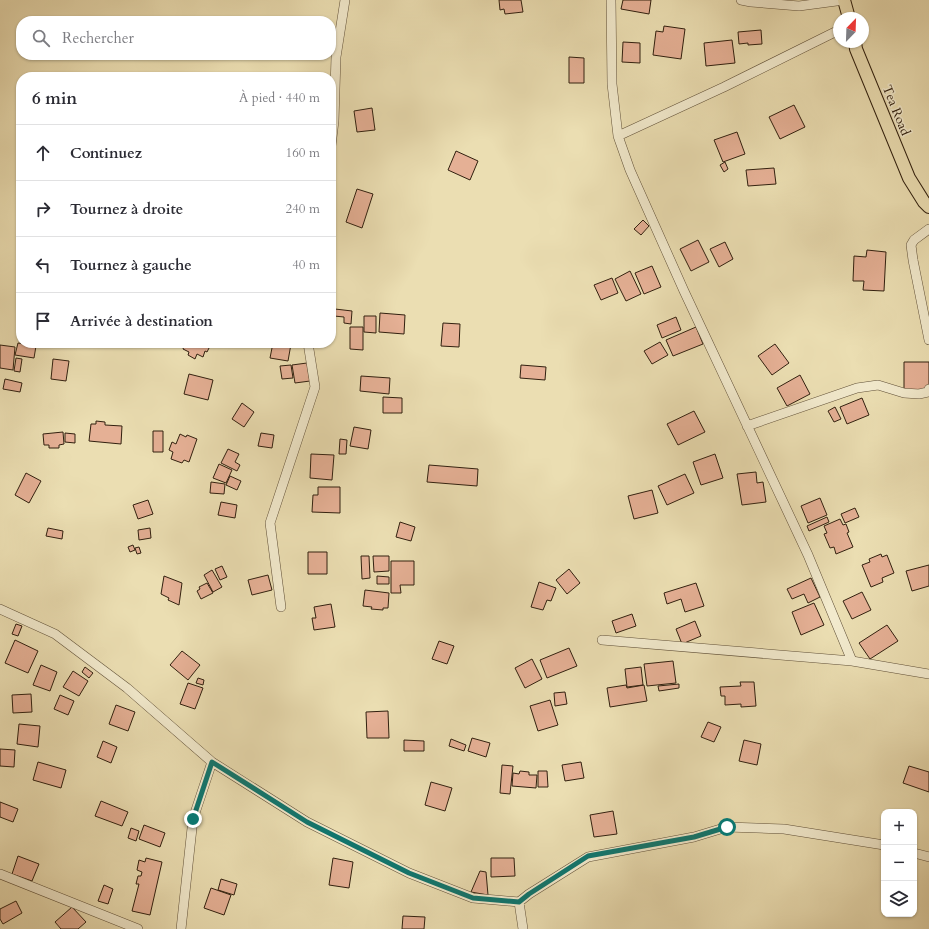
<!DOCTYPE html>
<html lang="fr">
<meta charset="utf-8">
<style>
body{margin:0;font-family:Cardo,serif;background:#f2f2f3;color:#2b2b33}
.controls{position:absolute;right:12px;bottom:12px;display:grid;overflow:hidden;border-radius:8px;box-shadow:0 1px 3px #0004}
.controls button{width:36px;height:36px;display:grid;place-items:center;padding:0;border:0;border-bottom:1px solid #e1e1e2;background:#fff;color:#2b2b33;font:20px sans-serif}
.compass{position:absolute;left:833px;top:12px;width:36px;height:36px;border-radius:50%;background:#fff;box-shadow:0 1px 3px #0004;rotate:23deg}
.stop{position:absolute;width:12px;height:12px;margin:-9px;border:3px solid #0f766e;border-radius:50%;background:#fff}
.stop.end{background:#0f766e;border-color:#fff;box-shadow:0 1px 4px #0008}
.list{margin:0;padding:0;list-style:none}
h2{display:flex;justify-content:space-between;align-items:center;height:52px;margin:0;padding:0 16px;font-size:17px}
h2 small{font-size:13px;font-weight:400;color:#7c7c81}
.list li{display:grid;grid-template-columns:26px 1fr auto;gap:12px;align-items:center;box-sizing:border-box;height:56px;padding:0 16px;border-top:1px solid #e1e1e2}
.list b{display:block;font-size:15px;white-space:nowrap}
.list em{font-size:13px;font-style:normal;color:#7c7c81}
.icon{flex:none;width:22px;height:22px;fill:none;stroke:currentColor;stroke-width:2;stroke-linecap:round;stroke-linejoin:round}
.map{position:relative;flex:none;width:929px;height:929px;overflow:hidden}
.search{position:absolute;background:#fff;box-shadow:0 1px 3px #0004;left:16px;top:16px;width:320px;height:44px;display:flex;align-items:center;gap:10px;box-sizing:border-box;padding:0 14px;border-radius:16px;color:#7c7c81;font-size:15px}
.panel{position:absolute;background:#fff;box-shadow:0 1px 3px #0004;left:16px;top:72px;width:320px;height:276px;border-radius:16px}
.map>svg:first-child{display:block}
.building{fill:#e5b095;stroke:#31200f}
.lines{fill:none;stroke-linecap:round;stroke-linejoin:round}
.minor-casing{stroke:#605038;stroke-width:10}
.major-casing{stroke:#31200f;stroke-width:14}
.minor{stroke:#f2eacd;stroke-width:9}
.major{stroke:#ebdeb2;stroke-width:12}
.route{stroke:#0f766e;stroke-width:5}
.labels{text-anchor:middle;stroke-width:3;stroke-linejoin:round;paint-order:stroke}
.street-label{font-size:13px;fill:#31200f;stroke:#f2eacd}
</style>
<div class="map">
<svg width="929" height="929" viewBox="0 0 929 929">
<rect width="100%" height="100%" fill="#ebdeb2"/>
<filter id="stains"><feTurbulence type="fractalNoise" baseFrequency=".005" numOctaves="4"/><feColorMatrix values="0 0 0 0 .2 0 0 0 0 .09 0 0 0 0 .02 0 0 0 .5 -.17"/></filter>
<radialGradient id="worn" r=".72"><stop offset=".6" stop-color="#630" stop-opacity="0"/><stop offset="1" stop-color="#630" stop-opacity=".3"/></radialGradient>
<path class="building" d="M 499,0 L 521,0 L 523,12 L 505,14 L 504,9 L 500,10 Z
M 623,0 L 651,0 L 649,14 L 621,9 Z
M 664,26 L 685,29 L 681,59 L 653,55 L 656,31 L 663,32 Z
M 761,30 L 762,44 L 748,45 L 748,43 L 739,44 L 738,32 Z
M 732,40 L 735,63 L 706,66 L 704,43 Z
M 623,42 L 640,43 L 640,63 L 622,62 Z
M 569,57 L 584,58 L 584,83 L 569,83 Z
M 794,105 L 805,127 L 780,139 L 769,117 Z
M 372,108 L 375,130 L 357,132 L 354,111 Z
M 737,132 L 745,154 L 723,162 L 714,140 Z
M 456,151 L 478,161 L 470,180 L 448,170 Z
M 725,162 L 728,169 L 724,172 L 720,165 Z
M 774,168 L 776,184 L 748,186 L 746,170 Z
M 357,189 L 373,194 L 362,228 L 346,222 Z
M 643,220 L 649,226 L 641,235 L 634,229 Z
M 698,240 L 709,262 L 691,271 L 680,249 Z
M 725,242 L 733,259 L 719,267 L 710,249 Z
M 867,250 L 886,252 L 884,291 L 863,290 L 864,281 L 853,281 L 854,256 L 866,257 Z
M 652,266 L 661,287 L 644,294 L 635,273 Z
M 630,271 L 641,294 L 626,301 L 615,279 Z
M 612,278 L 618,293 L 601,300 L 594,285 Z
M 335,309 L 352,311 L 351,324 L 344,323 L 344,317 L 334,316 Z
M 380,313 L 405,315 L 404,334 L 379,332 Z
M 364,316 L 376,316 L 376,333 L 364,332 Z
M 676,317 L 681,330 L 662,338 L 657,325 Z
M 443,323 L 460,324 L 459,347 L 441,346 Z
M 350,327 L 363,327 L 363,350 L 350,349 Z
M 696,327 L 703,344 L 673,356 L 666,340 Z
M 660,342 L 668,355 L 652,364 L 644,351 Z
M 18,343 L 36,346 L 34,358 L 15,355 Z
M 185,343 L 208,343 L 211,344 L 207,352 L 205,351 L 203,357 L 197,354 L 195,359 L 188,355 L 189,352 L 183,349 Z
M 273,343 L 291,344 L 288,361 L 270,358 Z
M 775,344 L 789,363 L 772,375 L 758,356 Z
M 0,345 L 15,347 L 13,370 L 0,368 Z
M 16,358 L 22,359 L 20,372 L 14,371 Z
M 53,359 L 69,361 L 66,381 L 51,379 Z
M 904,362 L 929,362 L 929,392 L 904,392 Z
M 307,363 L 310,381 L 295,383 L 292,365 Z
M 291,365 L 293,378 L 282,379 L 280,366 Z
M 521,365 L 546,367 L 545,380 L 520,378 Z
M 189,374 L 213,380 L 208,400 L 184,394 Z
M 800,375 L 810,394 L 787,406 L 777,388 Z
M 361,376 L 390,378 L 389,394 L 360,391 Z
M 5,379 L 22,383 L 20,392 L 3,389 Z
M 383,397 L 402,398 L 402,413 L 383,413 Z
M 862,398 L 869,415 L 847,424 L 840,407 Z
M 242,403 L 254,412 L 244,427 L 232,419 Z
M 835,407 L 841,419 L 834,422 L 828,411 Z
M 694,411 L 705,432 L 678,445 L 667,424 Z
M 96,421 L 105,422 L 105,425 L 122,426 L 121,444 L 89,441 L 91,424 L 96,424 Z
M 354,427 L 371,430 L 368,449 L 350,446 Z
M 153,431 L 163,431 L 163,452 L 153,452 Z
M 63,432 L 64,444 L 59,445 L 59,448 L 49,448 L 49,445 L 44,445 L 43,434 Z
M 65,433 L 75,434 L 75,443 L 65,442 Z
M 261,433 L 274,435 L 272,448 L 258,446 Z
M 180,434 L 186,437 L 187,435 L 197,439 L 189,462 L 184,460 L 182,463 L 171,459 L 173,452 L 169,450 L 172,442 L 176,444 Z
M 340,439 L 347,440 L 346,454 L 339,454 Z
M 228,449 L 239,454 L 235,462 L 240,465 L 237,471 L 221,463 Z
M 311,454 L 334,455 L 332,480 L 310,478 Z
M 715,454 L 723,478 L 701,485 L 693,462 Z
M 219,464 L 232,470 L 226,483 L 213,478 Z
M 429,465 L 478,469 L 477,486 L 427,482 Z
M 756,472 L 757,483 L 763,482 L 766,502 L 742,505 L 737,474 Z
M 26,473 L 41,481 L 29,503 L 15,495 Z
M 685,474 L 694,493 L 667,505 L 658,486 Z
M 230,476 L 241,481 L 237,490 L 226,485 Z
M 211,482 L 225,484 L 224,494 L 210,493 Z
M 318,487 L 340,487 L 340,513 L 312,512 L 313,495 L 318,495 Z
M 652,490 L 658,513 L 634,519 L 628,496 Z
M 820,498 L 827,515 L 808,523 L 801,506 Z
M 148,500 L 153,514 L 138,519 L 133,505 Z
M 221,502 L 237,505 L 235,518 L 218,515 Z
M 855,508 L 859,517 L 845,523 L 841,514 Z
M 827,517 L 829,522 L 809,531 L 807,526 Z
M 840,519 L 843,525 L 846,524 L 849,532 L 847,533 L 853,547 L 836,554 L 834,547 L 830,548 L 824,534 L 827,533 L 824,526 Z
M 400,522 L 415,527 L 411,541 L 396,537 Z
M 48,528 L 63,531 L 62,539 L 46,536 Z
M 150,528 L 151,538 L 139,540 L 138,530 Z
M 133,545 L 135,550 L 130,552 L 128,547 Z
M 139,547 L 141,553 L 137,554 L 135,548 Z
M 308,552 L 327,552 L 327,574 L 308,574 Z
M 881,554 L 882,557 L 887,555 L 894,573 L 882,578 L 883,582 L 871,587 L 862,565 L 870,562 L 869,559 Z
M 361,556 L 369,556 L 370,578 L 362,579 Z
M 373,556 L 389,556 L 389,571 L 374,572 Z
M 391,561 L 414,561 L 414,585 L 400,585 L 401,593 L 391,593 Z
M 929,565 L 929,586 L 912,591 L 906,571 Z
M 222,566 L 227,577 L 220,580 L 215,569 Z
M 569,569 L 580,583 L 567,594 L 556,580 Z
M 212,570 L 222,587 L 213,592 L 204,575 Z
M 268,575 L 272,590 L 252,595 L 248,580 Z
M 164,576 L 182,583 L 179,605 L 168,600 L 169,598 L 161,594 Z
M 377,576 L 389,577 L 389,584 L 377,584 Z
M 811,578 L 820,597 L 808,603 L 804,594 L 792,599 L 787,589 Z
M 539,582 L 556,588 L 551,601 L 547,600 L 543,610 L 531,607 Z
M 207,583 L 213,593 L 201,599 L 197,591 L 200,589 L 199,587 Z
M 696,583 L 704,606 L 685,612 L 681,599 L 667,604 L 664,593 Z
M 365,590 L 389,593 L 388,608 L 383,608 L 383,610 L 371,609 L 372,607 L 363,606 Z
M 862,592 L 871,610 L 852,619 L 843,601 Z
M 814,603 L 824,625 L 801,635 L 792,612 Z
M 331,604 L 335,627 L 314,630 L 312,618 L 316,618 L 314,607 Z
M 632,614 L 636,626 L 616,633 L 612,621 Z
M 695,621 L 701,636 L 682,644 L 676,629 Z
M 16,624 L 22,626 L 18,636 L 12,634 Z
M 887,625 L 898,641 L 870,659 L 859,643 Z
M 15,640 L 38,651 L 28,673 L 5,663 Z
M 439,641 L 454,646 L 447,664 L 432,659 Z
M 569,648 L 577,666 L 547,678 L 540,660 Z
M 182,651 L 200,665 L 188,680 L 170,665 Z
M 532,659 L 542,679 L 525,688 L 515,668 Z
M 673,661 L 676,683 L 647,686 L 644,664 Z
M 41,665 L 57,672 L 50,691 L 33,685 Z
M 85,667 L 93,673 L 89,678 L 82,672 Z
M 641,667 L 643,685 L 627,687 L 625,669 Z
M 73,671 L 88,681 L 79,696 L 63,687 Z
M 198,678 L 204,680 L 203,685 L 196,683 Z
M 740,682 L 754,682 L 756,706 L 741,707 L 741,704 L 725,705 L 725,696 L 721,696 L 720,687 L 741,686 Z
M 188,683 L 203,688 L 195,709 L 180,704 Z
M 679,684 L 679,688 L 659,691 L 658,686 Z
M 626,685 L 627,688 L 644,685 L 647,701 L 610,707 L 607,688 Z
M 565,692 L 567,704 L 555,706 L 554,693 Z
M 31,694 L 32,712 L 13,713 L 12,695 Z
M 60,695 L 74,701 L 68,715 L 54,709 Z
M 550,700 L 558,725 L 538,731 L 530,706 Z
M 116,705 L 135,712 L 128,731 L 109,724 Z
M 388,711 L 389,738 L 367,738 L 366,712 Z
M 708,722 L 721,727 L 714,742 L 701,737 Z
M 19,724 L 40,726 L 38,747 L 17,744 Z
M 472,738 L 490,743 L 486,757 L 468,751 Z
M 451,739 L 466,745 L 464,751 L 449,746 Z
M 404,740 L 424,741 L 424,751 L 404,751 Z
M 744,740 L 761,744 L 757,765 L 739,761 Z
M 103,741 L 117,747 L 111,763 L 97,757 Z
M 0,749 L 15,750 L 14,767 L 0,766 Z
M 38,762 L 66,770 L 61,788 L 33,780 Z
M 581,762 L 584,778 L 565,781 L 562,765 Z
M 502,765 L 513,766 L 510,794 L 500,793 Z
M 909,766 L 929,772 L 929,792 L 903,783 Z
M 520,771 L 529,772 L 529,775 L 537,775 L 536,788 L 512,786 L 513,773 L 519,774 Z
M 538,771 L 547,771 L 548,787 L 538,787 Z
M 431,782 L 452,788 L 445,811 L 425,805 Z
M 101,801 L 128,812 L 122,826 L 95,816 Z
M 0,802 L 18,809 L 13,822 L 0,817 Z
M 613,811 L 617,834 L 594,837 L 590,815 Z
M 144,825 L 165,833 L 160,847 L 139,839 Z
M 131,828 L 139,831 L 136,841 L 128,838 Z
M 18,856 L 39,864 L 32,881 L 12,874 Z
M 146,858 L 162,862 L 150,915 L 132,911 L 139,884 L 136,884 L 138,876 L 141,876 L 142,872 L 137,870 L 139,860 L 145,862 Z
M 333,858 L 353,862 L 349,888 L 329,885 Z
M 491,858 L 514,858 L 515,876 L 491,877 Z
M 480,871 L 486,872 L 488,895 L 471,892 Z
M 221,879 L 237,884 L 234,895 L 218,890 Z
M 104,885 L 113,889 L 108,904 L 98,901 Z
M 211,888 L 231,895 L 224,915 L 204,908 Z
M 16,901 L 22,913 L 3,924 L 0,919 L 0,909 Z
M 72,907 L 86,922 L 78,929 L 61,929 L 55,922 Z
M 403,916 L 425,917 L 424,929 L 402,929 Z"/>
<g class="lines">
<g class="minor-casing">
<path id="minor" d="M 611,0 L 612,84 L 618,136 L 630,170 L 684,291 L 808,555 L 852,661 L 929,674
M 741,0 L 751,2 L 799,6 L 844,0
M 618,136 L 724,87 L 839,30
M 331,146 L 334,121 L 336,57 L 345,0
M 929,229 L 914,240 L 911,245 L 913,260 L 929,340
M 747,426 L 857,388 L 878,385 L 904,393 L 919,394 L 928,392 L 929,389
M 281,607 L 270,523 L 315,387 L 308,343
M 0,609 L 55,634 L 127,688 L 212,762 L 307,822 L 409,873 L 473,898 L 519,902 L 529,894 L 588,857 L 694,837 L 727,827 L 784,829 L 884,845
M 602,640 L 852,661
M 914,853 L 929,857
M 0,874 L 138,929
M 519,902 L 523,929
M 181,929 L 193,819 L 212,762"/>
</g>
<g class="major-casing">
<path id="major" d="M 844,0 L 849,18
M 855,42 L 856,49 L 909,178 L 924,202 L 929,207"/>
</g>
<use href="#minor" class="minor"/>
<use href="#major" class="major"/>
</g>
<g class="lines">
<path class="route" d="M 193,819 L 212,762 L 307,822 L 409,873 L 473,898 L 519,902 L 529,894 L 588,856 L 694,837 L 727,827"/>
</g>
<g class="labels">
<g class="street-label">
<text transform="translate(897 110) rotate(68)" y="5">Tea Road</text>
</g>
</g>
<rect width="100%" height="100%" filter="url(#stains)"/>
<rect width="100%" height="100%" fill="url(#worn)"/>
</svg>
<div class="controls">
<button>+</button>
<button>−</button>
<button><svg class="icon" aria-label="layers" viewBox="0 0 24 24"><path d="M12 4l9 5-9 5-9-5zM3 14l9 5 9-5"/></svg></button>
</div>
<svg class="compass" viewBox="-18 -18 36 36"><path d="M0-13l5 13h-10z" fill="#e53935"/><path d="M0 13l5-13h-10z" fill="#7c7c81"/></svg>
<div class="stop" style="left:727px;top:827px"></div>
<div class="stop end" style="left:193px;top:819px"></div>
<div class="search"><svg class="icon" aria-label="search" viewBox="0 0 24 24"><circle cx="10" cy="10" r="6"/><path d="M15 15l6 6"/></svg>Rechercher</div>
<section class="panel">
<h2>6 min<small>À pied · 440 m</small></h2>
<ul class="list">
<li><svg class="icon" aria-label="ahead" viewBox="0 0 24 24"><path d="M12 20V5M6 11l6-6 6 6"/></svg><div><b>Continuez</b></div><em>160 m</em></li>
<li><svg class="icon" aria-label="right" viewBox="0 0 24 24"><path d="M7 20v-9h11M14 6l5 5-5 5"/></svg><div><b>Tournez à droite</b></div><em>240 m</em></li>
<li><svg class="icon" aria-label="left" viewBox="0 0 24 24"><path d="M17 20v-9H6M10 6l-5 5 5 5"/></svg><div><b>Tournez à gauche</b></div><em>40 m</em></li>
<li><svg class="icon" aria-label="arrive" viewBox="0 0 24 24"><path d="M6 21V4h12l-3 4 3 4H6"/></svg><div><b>Arrivée à destination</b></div></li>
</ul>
</section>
</div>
